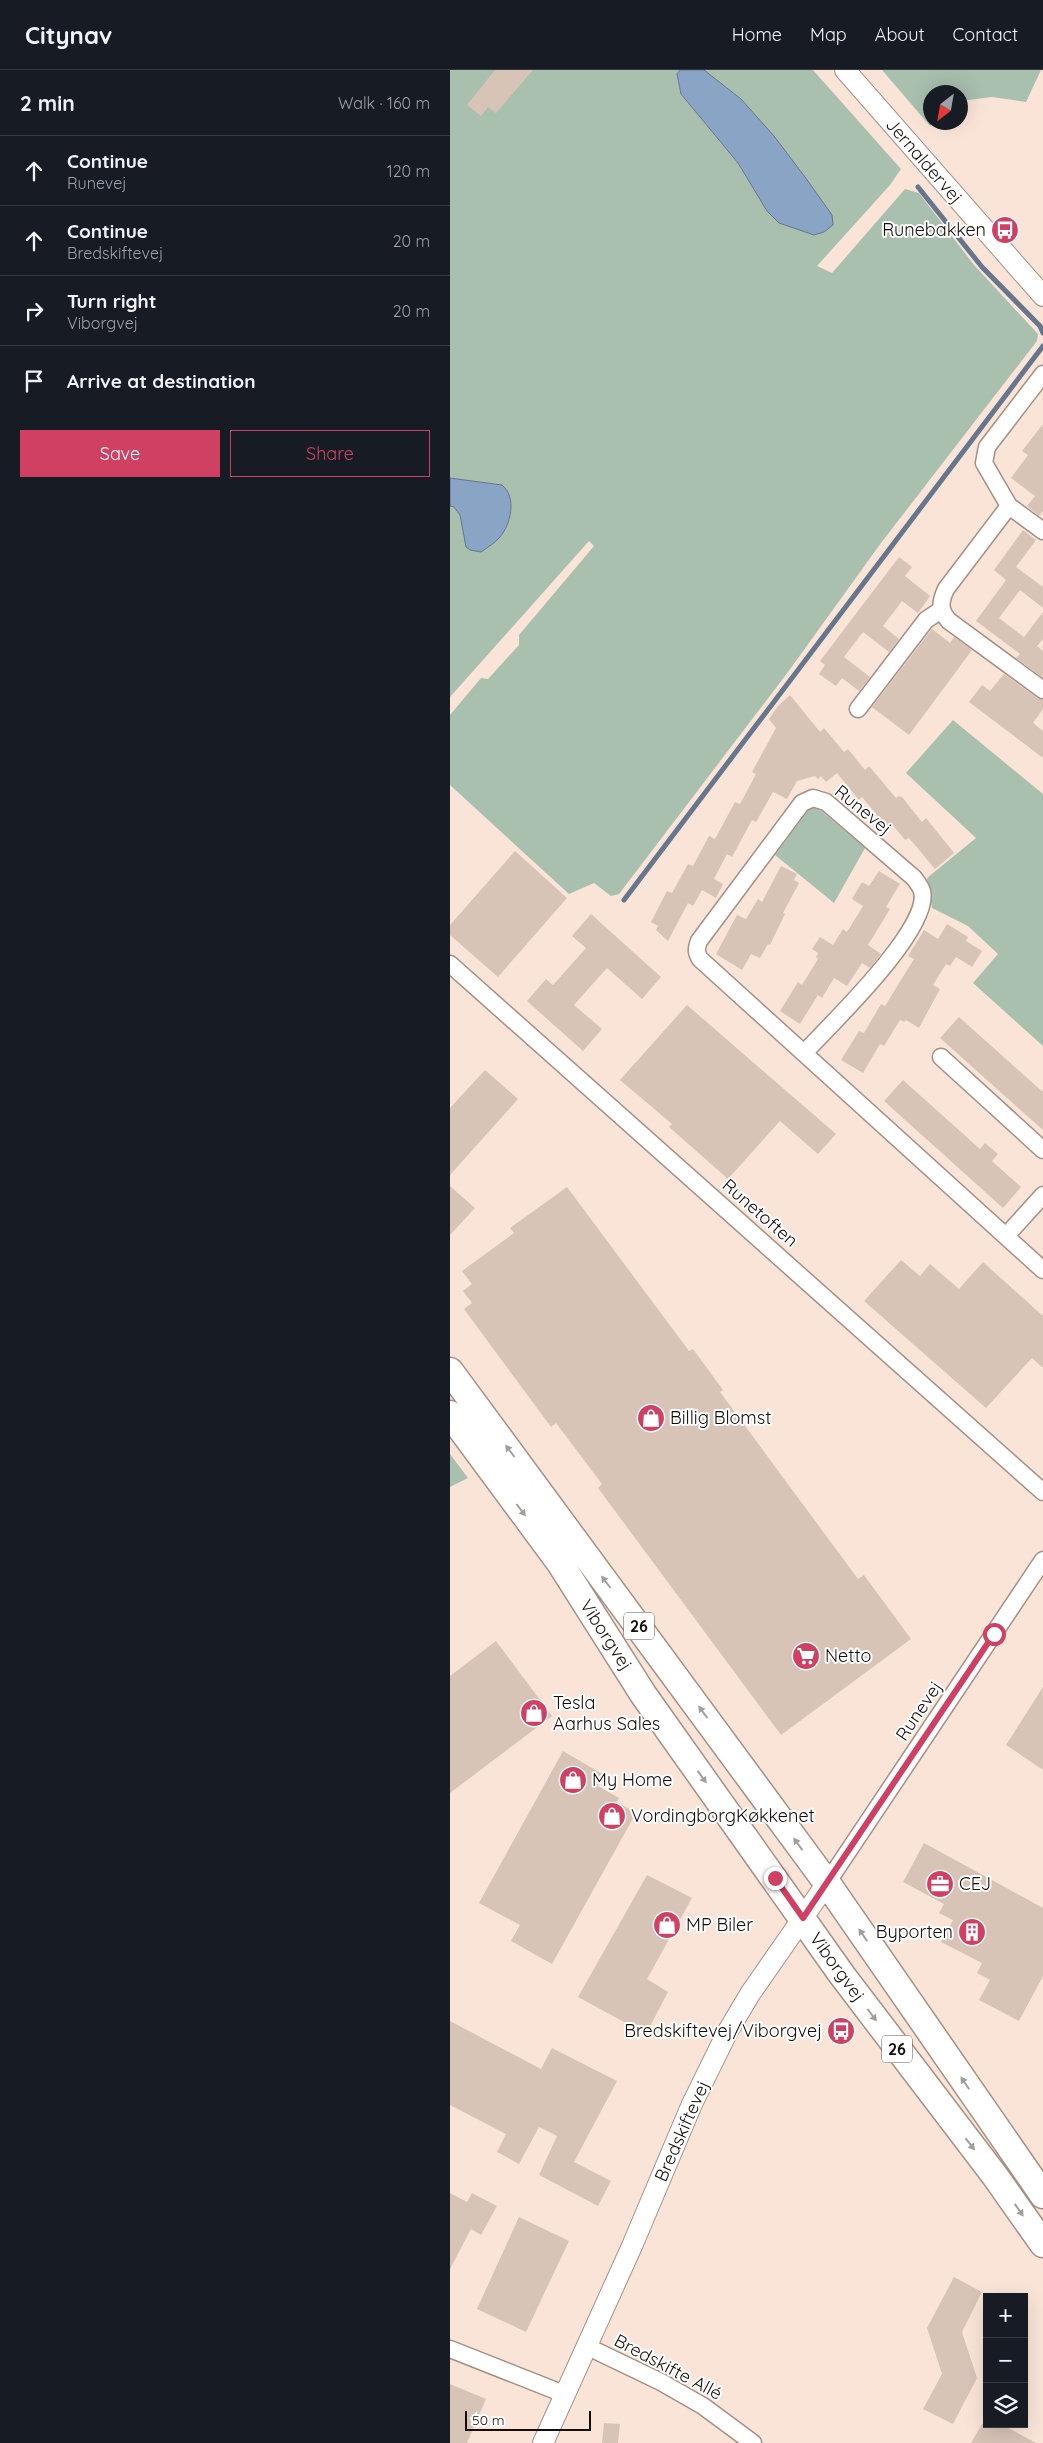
<!DOCTYPE html>
<meta charset="utf-8">
<style>
body{margin:0;font-family:Quicksand,sans-serif;background:#242831;color:#f1f3f6}
.controls{position:absolute;right:15px;bottom:15px;display:grid;overflow:hidden;border-radius:0px;box-shadow:0 5px 20px #0002}
.controls button{width:45px;height:45px;display:grid;place-items:center;padding:0;border:0;border-bottom:1px solid #363941;background:#171b24;color:#f1f3f6;font:25px sans-serif}
.compass{position:absolute;left:473px;top:15px;width:45px;height:45px;border-radius:50%;background:#171b24;box-shadow:0 5px 20px #0002;rotate:211deg}
.scale{position:absolute;left:15px;bottom:12px;width:126px;box-sizing:border-box;padding-left:5px;border:2px solid #130c08;border-top:0;font-size:14px;line-height:18px;white-space:nowrap;color:#130c08;-webkit-text-stroke:4px #fff;paint-order:stroke}
.stop{position:absolute;width:15px;height:15px;margin:-11px;border:4px solid #cf4063;border-radius:50%;background:#fff}
.stop.end{background:#cf4063;border-color:#fff;box-shadow:0 1px 5px #0008}
.list{margin:0;padding:0;list-style:none}
h2{display:flex;justify-content:space-between;align-items:center;height:65px;margin:0;padding:0 20px;font-size:21px}
h2 small{font-size:16px;font-weight:400;color:#9ea1a6}
.list li{display:grid;grid-template-columns:32px 1fr auto;gap:15px;align-items:center;box-sizing:border-box;height:70px;padding:0 20px;border-top:1px solid #363941}
.list b{display:block;font-size:19px;white-space:nowrap}
.list p{margin:0;font-size:16px;white-space:nowrap;color:#9ea1a6}
.list em{font-size:16px;font-style:normal;color:#9ea1a6}
.actions{display:flex;gap:10px;padding:15px 20px}
.actions a{flex:1;padding:11px 0;border:1px solid #cf4063;border-radius:0px;text-align:center;font-size:18px;color:#cf4063}
.actions .main{background:#cf4063;color:#fff}
.icon{flex:none;width:28px;height:28px;fill:none;stroke:currentColor;stroke-width:2;stroke-linecap:round;stroke-linejoin:round}
.map{position:relative;flex:none;width:593px;height:2373px;overflow:hidden}
header{display:flex;align-items:center;gap:30px;box-sizing:border-box;height:70px;padding:0 25px;background:#171b24;border-bottom:1px solid #363941}
header strong{font-size:24px}
nav{display:flex;gap:28px;margin-inline-start:auto;font-size:18px}
main{display:flex}
aside{flex:1;background:#171b24}
.map>svg:first-child{display:block}
.green{fill:#a9c0af}
.water{fill:#89a4c4;stroke:#66768c}
.lines{fill:none;stroke-linecap:round;stroke-linejoin:round}
.stream{stroke:#66768c;stroke-width:5}
.building{fill:#d8c3b7}
.minor-casing{stroke:#a49084;stroke-width:19}
.tertiary-casing{stroke:#a49084;stroke-width:22}
.primary-casing{stroke:#a49084;stroke-width:29}
.minor{stroke:#fff;stroke-width:16}
.tertiary{stroke:#fff;stroke-width:20}
.primary{stroke:#fff;stroke-width:26}
.oneway{fill:#a19e9c}
.route{stroke:#cf4063;stroke-width:6}
.labels{text-anchor:middle;stroke-width:4;stroke-linejoin:round;paint-order:stroke}
.shield{fill:#fff;stroke:#5a5552;stroke-width:1}
.shield-label{font-size:16px;font-weight:bold;fill:#130c08}
.street-label{font-size:18px;fill:#130c08;stroke:#fff}
.poi-label{font-size:18px;fill:#130c08;stroke:#fff;text-anchor:start}
</style>
<header>
<strong>Citynav</strong>
<nav><a>Home</a><a>Map</a><a>About</a><a>Contact</a></nav>
</header>
<main>
<aside>
<h2>2 min<small>Walk · 160 m</small></h2>
<ul class="list">
<li><svg class="icon" aria-label="ahead" viewBox="0 0 24 24"><path d="M12 20V5M6 11l6-6 6 6"/></svg><div><b>Continue</b><p>Runevej</p></div><em>120 m</em></li>
<li><svg class="icon" aria-label="ahead" viewBox="0 0 24 24"><path d="M12 20V5M6 11l6-6 6 6"/></svg><div><b>Continue</b><p>Bredskiftevej</p></div><em>20 m</em></li>
<li><svg class="icon" aria-label="right" viewBox="0 0 24 24"><path d="M7 20v-9h11M14 6l5 5-5 5"/></svg><div><b>Turn right</b><p>Viborgvej</p></div><em>20 m</em></li>
<li><svg class="icon" aria-label="arrive" viewBox="0 0 24 24"><path d="M6 21V4h12l-3 4 3 4H6"/></svg><div><b>Arrive at destination</b></div></li>
</ul>
<div class="actions"><a class="main">Save</a><a>Share</a></div>
</aside>
<div class="map">
<svg width="593" height="2373" viewBox="0 0 593 2373">
<rect width="100%" height="100%" fill="#fae4d8"/>
<path class="green" d="M 0,0 L 230,0 L 227,4 L 231,24 L 288,93 L 317,141 L 355,107 L 323,66 L 291,29 L 254,0 L 363,0 L 451,99 L 440,115 L 367,196 L 382,203 L 455,119 L 469,123 L 524,195 L 588,264 L 587,271 L 431,473 L 338,602 L 169,824 L 161,826 L 144,813 L 119,824 L 0,715 L 0,645 L 31,608 L 38,609 L 69,575 L 69,565 L 144,476 L 139,471 L 0,627 Z
M 432,0 L 591,0 L 576,32 L 542,27 L 511,31 L 510,22 L 480,22 L 480,52 L 484,53 L 480,56 Z
M 503,650 L 593,724 L 593,976 L 523,913 L 548,884 L 518,856 L 482,838 L 477,808 L 526,768 L 456,703 Z
M 363,734 L 415,778 L 384,833 L 325,785 Z
M 0,1384 L 18,1408 L 0,1417 Z"/>
<path class="water" d="M 230,0 L 254,0 L 291,29 L 324,66 L 355,107 L 382,145 L 383,155 L 374,162 L 364,165 L 329,153 L 317,141 L 288,93 L 231,24 L 227,4 Z
M 0,408 L 52,415 C 67,427 61,454 50,467 C 45,473 38,477 31,482 L 20,480 L 16,477 L 10,445 L 4,437 L 0,436 Z"/>
<g class="lines">
<path class="stream" d="M 468,117 L 532,197 L 590,256 L 593,263
M 174,830 L 593,276"/>
</g>
<path class="building" d="M 45,0 L 83,0 L 46,43 L 38,37 L 31,46 L 17,35 Z
M 593,354 L 593,441 L 589,446 L 577,436 L 585,426 L 561,408 L 578,385 L 572,381 Z
M 573,460 L 586,470 L 566,497 L 593,517 L 593,538 L 570,520 L 549,548 L 574,567 L 593,542 L 593,569 L 587,576 L 593,581 L 593,608 L 566,588 L 570,584 L 526,551 L 556,510 L 544,500 Z
M 449,487 L 462,497 L 455,506 L 480,526 L 478,529 L 468,543 L 452,531 L 433,556 L 449,569 L 439,582 L 413,562 L 394,587 L 420,607 L 409,621 L 392,608 L 386,616 L 369,604 L 375,595 L 370,591 Z
M 482,559 L 500,573 L 504,567 L 522,580 L 459,665 L 422,637 Z
M 554,604 L 587,628 L 593,630 L 593,639 L 583,653 L 593,661 L 593,688 L 519,632 L 532,615 L 540,621 Z
M 340,625 L 370,662 L 374,658 L 394,682 L 398,679 L 415,700 L 419,696 L 446,728 L 449,726 L 452,727 L 472,752 L 476,748 L 504,783 L 485,799 L 459,768 L 455,770 L 441,753 L 437,757 L 412,727 L 409,730 L 387,703 L 376,712 L 371,706 L 368,709 L 365,706 L 347,711 L 337,729 L 323,722 L 306,752 L 302,750 L 282,787 L 277,784 L 264,809 L 273,814 L 266,828 L 252,820 L 243,836 L 238,833 L 218,871 L 206,860 L 208,856 L 201,852 L 217,821 L 222,823 L 238,794 L 243,796 L 259,766 L 265,769 L 285,732 L 290,734 L 306,704 L 302,702 L 326,658 L 319,649 L 328,636 Z
M 65,781 L 117,828 L 48,907 L 0,865 L 0,855 Z
M 331,796 L 347,804 L 344,810 L 349,813 L 333,843 L 335,844 L 320,875 L 318,874 L 310,888 L 301,884 L 292,900 L 266,884 L 287,845 L 296,849 L 308,829 L 312,832 Z
M 429,801 L 450,814 L 436,837 L 440,839 L 418,875 L 431,884 L 420,898 L 412,893 L 397,916 L 384,908 L 372,928 L 368,925 L 350,954 L 330,941 L 348,912 L 352,915 L 368,889 L 366,887 L 368,883 L 362,879 L 370,867 L 383,875 L 393,859 L 397,862 L 413,836 L 402,829 L 412,812 L 419,816 Z
M 141,844 L 211,907 L 192,929 L 157,898 L 124,935 L 152,959 L 133,981 L 77,931 L 96,909 L 103,915 L 136,878 L 122,866 Z
M 497,854 L 518,867 L 516,871 L 532,881 L 522,897 L 506,887 L 500,896 L 496,894 L 483,915 L 490,919 L 469,958 L 456,950 L 454,952 L 450,950 L 434,976 L 430,974 L 413,1003 L 391,990 L 409,961 L 414,963 L 431,934 L 435,936 L 464,889 L 458,886 L 474,860 L 488,869 Z
M 237,935 L 386,1064 L 368,1084 L 330,1051 L 278,1109 L 219,1057 L 222,1054 L 170,1010 Z
M 509,947 L 593,1022 L 593,1060 L 490,968 Z
M 35,1000 L 68,1029 L 0,1105 L 0,1038 Z
M 453,1010 L 530,1079 L 535,1073 L 548,1084 L 542,1091 L 571,1117 L 553,1138 L 434,1031 Z
M 0,1116 L 25,1138 L 0,1165 Z
M 117,1117 L 239,1281 L 243,1279 L 273,1320 L 270,1322 L 408,1509 L 414,1505 L 461,1569 L 331,1665 L 148,1418 L 152,1414 L 106,1353 L 101,1357 L 14,1239 L 22,1233 L 13,1221 L 22,1214 L 12,1201 L 64,1163 L 60,1158 Z
M 451,1190 L 470,1206 L 480,1194 L 509,1219 L 533,1192 L 593,1246 L 593,1298 L 582,1288 L 536,1338 L 414,1231 Z
M 46,1571 L 102,1646 L 0,1723 L 0,1606 Z
M 593,1617 L 593,1700 L 556,1675 Z
M 113,1681 L 154,1705 L 148,1716 L 169,1728 L 167,1732 L 186,1743 L 102,1894 L 61,1871 L 70,1855 L 29,1833 Z
M 474,1773 L 593,1838 L 593,1906 L 569,1951 L 529,1930 L 540,1910 L 527,1903 L 532,1893 L 491,1872 L 503,1850 L 489,1843 L 494,1834 L 453,1812 Z
M 197,1805 L 242,1828 L 197,1909 L 218,1922 L 196,1964 L 128,1927 Z
M 0,1951 L 91,1999 L 102,1978 L 167,2011 L 124,2092 L 161,2111 L 148,2136 L 89,2105 L 107,2066 L 89,2057 L 69,2094 L 47,2082 L 56,2064 L 0,2035 Z
M 0,2123 L 17,2132 L 22,2123 L 47,2136 L 31,2165 L 21,2159 L 0,2199 Z
M 69,2147 L 119,2171 L 76,2262 L 27,2239 Z
M 504,2207 L 532,2222 L 512,2262 L 527,2308 L 503,2354 L 473,2339 L 492,2304 L 477,2258 Z
M 0,2314 L 36,2329 L 17,2373 L 0,2373 Z
M 154,2353 L 170,2354 L 168,2373 L 152,2373 Z
M 532,2354 L 551,2354 L 586,2373 L 521,2373 Z"/>
<g class="lines">
<g class="minor-casing">
<path id="minor" d="M 593,304 L 537,377 L 534,393 L 559,436 L 593,461
M 559,436 L 496,519 C 490,532 489,540 499,551 L 593,620
M 408,639 L 476,550 L 491,540
M 0,894 L 593,1422
M 354,983 C 380,955 482,858 472,821 C 471,817 467,812 464,808 L 376,732 L 363,728 L 352,733 L 249,871 C 246,879 246,882 250,889 L 593,1200
M 491,987 L 593,1080
M 556,1166 L 593,1125
M 377,1813 L 593,1490
M 136,2276 L 211,2312 L 253,2336 L 303,2373
M 0,2279 L 114,2324"/>
</g>
<g class="tertiary-casing">
<path id="tertiary" d="M 395,0 L 593,226
M 93,2373 L 182,2176 L 242,2034 L 278,1961 L 300,1924 L 377,1813"/>
</g>
<g class="primary-casing">
<path id="primary" d="M 0,1301 L 377,1813 L 593,2125
M 0,1344 L 110,1493 L 193,1624 L 392,1905 L 545,2106 L 593,2174"/>
</g>
<use href="#minor" class="minor"/>
<use href="#tertiary" class="tertiary"/>
<use href="#primary" class="primary"/>
</g>
<defs><path id="oneway-solid" d="M-6-.8H1V-3.2L6.5 0L1 3.2V.8H-6Z" transform="scale(1.25)"/></defs>
<g class="oneway">
<use href="#oneway-solid" transform="translate(60 1381) rotate(-127)"/>
<use href="#oneway-solid" transform="translate(71 1440) rotate(53)"/>
<use href="#oneway-solid" transform="translate(156 1512) rotate(-127)"/>
<use href="#oneway-solid" transform="translate(253 1642) rotate(-126)"/>
<use href="#oneway-solid" transform="translate(252 1707) rotate(54)"/>
<use href="#oneway-solid" transform="translate(348 1774) rotate(-126)"/>
<use href="#oneway-solid" transform="translate(413 1865) rotate(-124)"/>
<use href="#oneway-solid" transform="translate(422 1945) rotate(53)"/>
<use href="#oneway-solid" transform="translate(515 2013) rotate(-124)"/>
<use href="#oneway-solid" transform="translate(520 2074) rotate(52)"/>
<use href="#oneway-solid" transform="translate(569 2140) rotate(55)"/>
</g>
<g class="lines">
<path class="route" d="M 325,1808 L 353,1848 L 544,1564"/>
</g>
<defs>
<g id="bus-disc" transform="scale(1.4375)"><circle r="9.5" fill="#cf4063" stroke="#fff"/><path d="M-5-6H5V4H4V6H2V4H-2V6H-4V4H-5ZM-3.5-4V0h7V-4ZM-3.5 1.2v1.5H-2V1.2ZM2 1.2v1.5H3.5V1.2Z" fill="#fff"/></g>
<g id="shop-disc" transform="scale(1.4375)"><circle r="9.5" fill="#cf4063" stroke="#fff"/><path d="M-5-2.5h2.3a2.7 3.5 0 0 1 5.4 0H5L5.5 6h-11ZM-1.5-2.5h3a1.5 2.3 0 0 0-3 0Z" fill="#fff"/></g>
<g id="supermarket-disc" transform="scale(1.4375)"><circle r="9.5" fill="#cf4063" stroke="#fff"/><path d="M-6-5.5h2.5l.6 2H6L4.5 2H-2.5L-4.4-4H-6ZM-1.5 3.2a1.3 1.3 0 1 0 .1 0ZM3 3.2a1.3 1.3 0 1 0 .1 0Z" fill="#fff"/></g>
<g id="office-disc" transform="scale(1.4375)"><circle r="9.5" fill="#cf4063" stroke="#fff"/><path d="M-6-3h4V-5.5h4V-3h4V5H-6ZM-1-4.5V-3h2v-1.5ZM-6 0V1H6V0Z" fill="#fff"/></g>
<g id="building-disc" transform="scale(1.4375)"><circle r="9.5" fill="#cf4063" stroke="#fff"/><path d="M-4-6H4V6H1V3H-1V6H-4ZM-2.5-4.3h1.7v1.8h-1.7ZM.8-4.3h1.7v1.8H.8ZM-2.5-1h1.7V.8h-1.7ZM.8-1h1.7V.8H.8Z" fill="#fff"/></g>
</defs>
<g fill-rule="evenodd">
<use href="#bus-disc" x="555" y="160"/>
<use href="#shop-disc" x="201" y="1348"/>
<use href="#supermarket-disc" x="356" y="1586"/>
<use href="#shop-disc" x="84" y="1643"/>
<use href="#shop-disc" x="123" y="1710"/>
<use href="#shop-disc" x="162" y="1746"/>
<use href="#office-disc" x="490" y="1814"/>
<use href="#shop-disc" x="217" y="1855"/>
<use href="#building-disc" x="522" y="1862"/>
<use href="#bus-disc" x="391" y="1961"/>
</g>
<g class="labels">
<g class="shield">
<rect x="174" y="1542.5" width="30" height="27" rx="4"/>
<rect x="432" y="1965.5" width="30" height="27" rx="4"/>
</g>
<g class="shield-label">
<text x="189" y="1562">26</text>
<text x="447" y="1985">26</text>
</g>
<g class="street-label">
<text transform="translate(474 91) rotate(49)" y="6">Jernaldervej</text>
<text transform="translate(413 740) rotate(39)" y="6">Runevej</text>
<text transform="translate(310 1143) rotate(41)" y="6">Runetoften</text>
<text transform="translate(156 1565) rotate(57)" y="6">Viborgvej</text>
<text transform="translate(469 1641) rotate(-56)" y="6">Runevej</text>
<text transform="translate(387 1897) rotate(54)" y="6">Viborgvej</text>
<text transform="translate(232 2061) rotate(-66)" y="6">Bredskiftevej</text>
<text transform="translate(218 2297) rotate(28)" y="6">Bredskifte Allé</text>
</g>
<g class="poi-label">
<text x="536" y="166" text-anchor="end">Runebakken</text>
<text x="220" y="1354">Billig Blomst</text>
<text x="375" y="1592">Netto</text>
<text x="103" y="1639">Tesla<tspan x="103" dy="21">Aarhus Sales</tspan></text>
<text x="142" y="1716">My Home</text>
<text x="181" y="1752">VordingborgKøkkenet</text>
<text x="509" y="1820">CEJ</text>
<text x="236" y="1861">MP Biler</text>
<text x="503" y="1868" text-anchor="end">Byporten</text>
<text x="372" y="1967" text-anchor="end">Bredskiftevej/Viborgvej</text>
</g>
</g>
</svg>
<div class="controls">
<button>+</button>
<button>−</button>
<button><svg class="icon" aria-label="layers" viewBox="0 0 24 24"><path d="M12 4l9 5-9 5-9-5zM3 14l9 5 9-5"/></svg></button>
</div>
<svg class="compass" viewBox="-18 -18 36 36"><path d="M0-13l5 13h-10z" fill="#e53935"/><path d="M0 13l5-13h-10z" fill="#9ea1a6"/></svg>
<div class="scale">50 m</div>
<div class="stop" style="left:544px;top:1564px"></div>
<div class="stop end" style="left:325px;top:1808px"></div>
</div>
</main>
